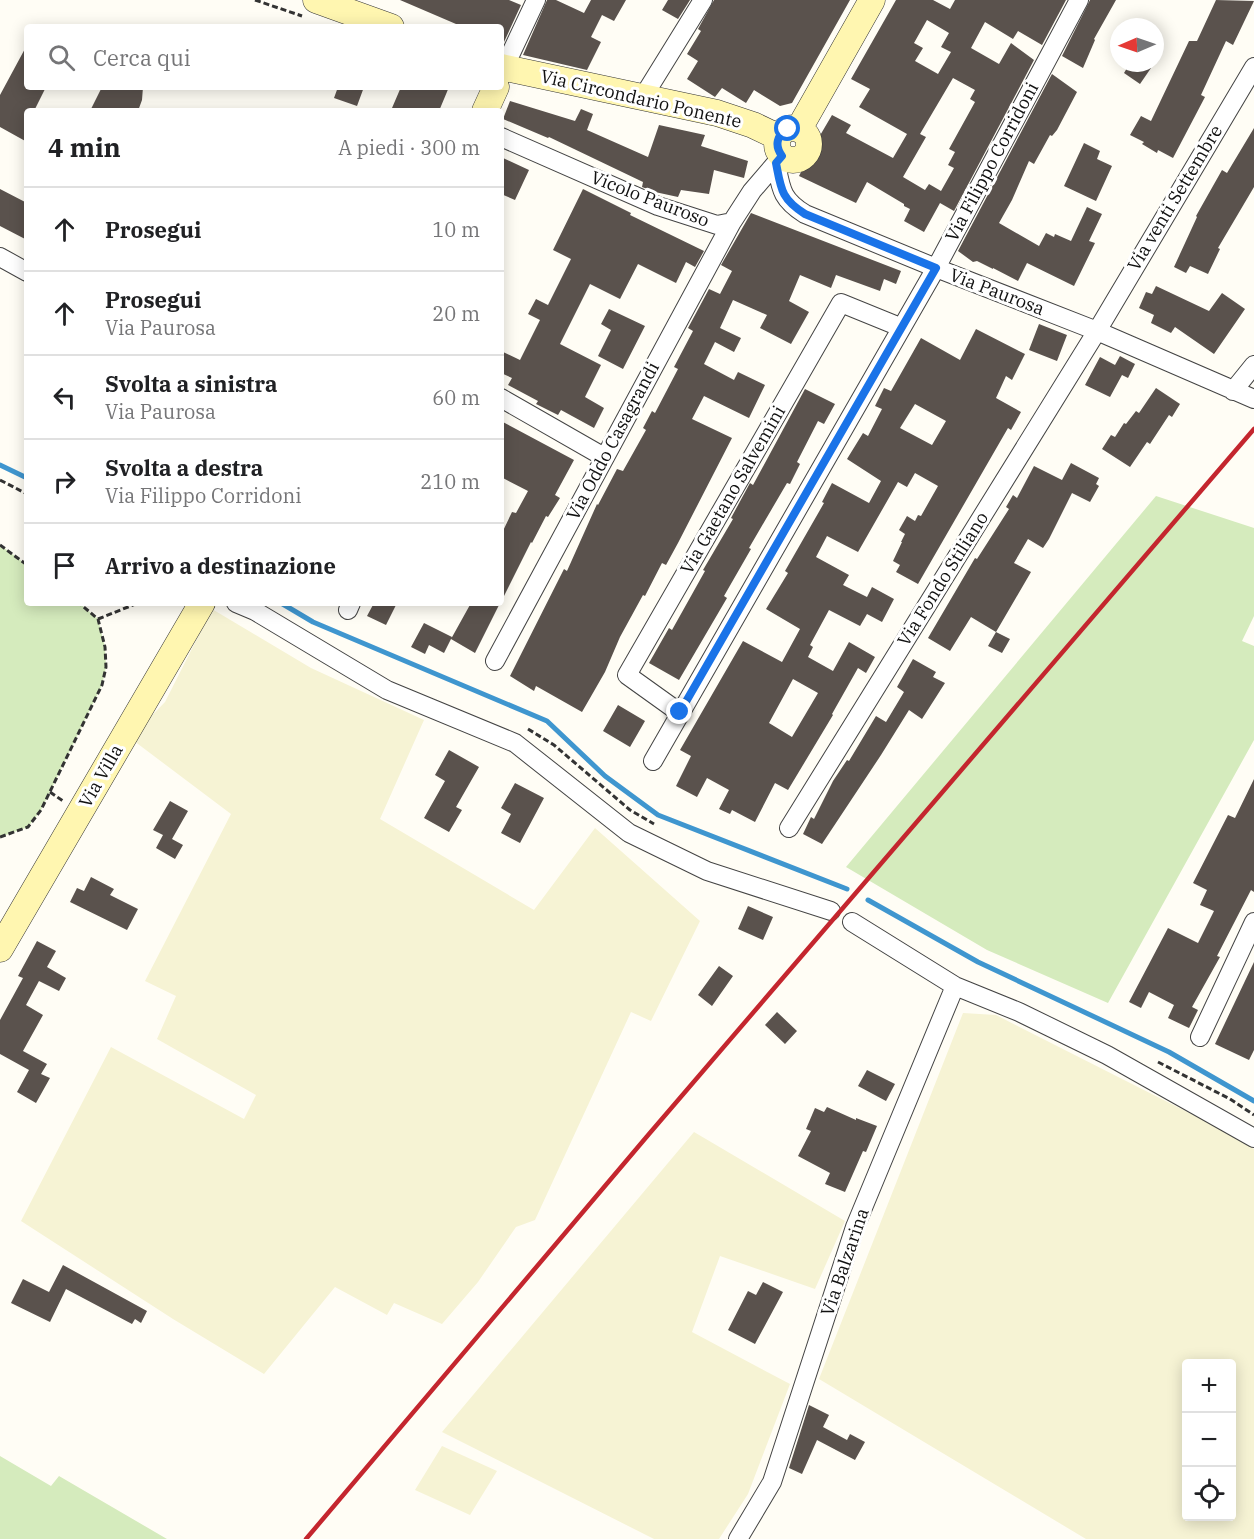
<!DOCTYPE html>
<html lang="it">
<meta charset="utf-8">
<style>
body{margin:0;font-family:"IBM Plex Serif",serif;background:#f2f2f2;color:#202124}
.controls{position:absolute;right:18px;bottom:18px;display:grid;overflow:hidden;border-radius:6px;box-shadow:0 3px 15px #0003}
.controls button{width:54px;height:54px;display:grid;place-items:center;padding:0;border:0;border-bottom:2px solid #e0e0e0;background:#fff;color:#202124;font:30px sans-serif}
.compass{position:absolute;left:1110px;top:18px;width:54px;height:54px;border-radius:50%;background:#fff;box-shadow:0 3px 15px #0003;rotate:268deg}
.stop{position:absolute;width:18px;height:18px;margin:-14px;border:4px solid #1a73e8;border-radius:50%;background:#fff}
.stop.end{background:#1a73e8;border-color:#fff;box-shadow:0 2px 6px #0008}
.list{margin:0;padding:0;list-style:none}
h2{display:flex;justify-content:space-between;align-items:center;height:78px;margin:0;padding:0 24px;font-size:26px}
h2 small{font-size:20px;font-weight:400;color:#757577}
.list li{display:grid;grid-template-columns:39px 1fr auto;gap:18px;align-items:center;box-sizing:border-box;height:84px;padding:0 24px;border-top:2px solid #e0e0e0}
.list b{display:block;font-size:22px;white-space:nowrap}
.list p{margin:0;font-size:20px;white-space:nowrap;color:#757577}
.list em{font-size:20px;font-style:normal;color:#757577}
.icon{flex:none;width:33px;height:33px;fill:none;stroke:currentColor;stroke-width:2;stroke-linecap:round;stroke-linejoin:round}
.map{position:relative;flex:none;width:1254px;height:1539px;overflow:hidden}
.search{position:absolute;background:#fff;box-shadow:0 3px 15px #0003;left:24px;top:24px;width:480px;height:66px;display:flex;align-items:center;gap:15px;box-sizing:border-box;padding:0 21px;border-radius:6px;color:#757577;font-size:22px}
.panel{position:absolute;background:#fff;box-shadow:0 3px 15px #0003;left:24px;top:108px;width:480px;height:498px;border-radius:6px}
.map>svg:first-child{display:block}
.farmland{fill:#f6f3d4;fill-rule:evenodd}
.green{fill:#d5ebbd}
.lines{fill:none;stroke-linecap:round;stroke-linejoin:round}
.stream{stroke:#3f96cf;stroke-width:5}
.building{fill:#5a524d;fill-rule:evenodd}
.street-casing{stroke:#444;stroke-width:20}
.secondary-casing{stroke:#333;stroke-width:27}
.path{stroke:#333;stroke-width:3;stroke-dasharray:6 3;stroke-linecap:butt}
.street{stroke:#fff;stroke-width:18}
.secondary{stroke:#fff6b0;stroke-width:26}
.rail{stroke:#c4262e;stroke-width:4.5}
.route{stroke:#1a73e8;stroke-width:8}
.labels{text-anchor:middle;stroke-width:6;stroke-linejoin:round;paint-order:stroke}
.street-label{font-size:18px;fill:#111;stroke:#fff}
</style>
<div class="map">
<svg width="1254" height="1539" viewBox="0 0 1254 1539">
<rect width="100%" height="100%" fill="#fffdf5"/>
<path class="farmland" d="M 212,609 L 311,668 L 424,720 L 380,819 L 534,910 L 595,828 L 700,921 L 651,1021 L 631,1012 L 535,1220 L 516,1227 L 478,1282 L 442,1324 L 394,1303 L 387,1315 L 335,1287 L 264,1374 L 173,1319 L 21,1221 L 111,1047 L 244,1119 L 256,1095 L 157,1039 L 176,996 L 145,981 L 231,814 L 130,738 L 165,702 Z
M 963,1013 L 996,1015 L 1215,1126 L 1254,1149 L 1254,1539 L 1086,1539 L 819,1379 ZM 1186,1364 L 1232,1364 L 1232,1516 L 1186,1516 Z
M 694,1132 L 845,1221 L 815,1289 L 720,1256 L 692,1332 L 790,1384 L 748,1494 L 719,1539 L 654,1539 L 442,1432 Z
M 442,1446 L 497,1471 L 470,1515 L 415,1490 Z"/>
<path class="green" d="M 1156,496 L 1254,528 L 1254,616 L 1242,641 L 1254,646 L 1254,740 L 1108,1003 L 987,950 L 846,867 Z
M 0,545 L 27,565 L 27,603 L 79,603 L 98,619 L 105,647 L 106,667 L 102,685 L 41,810 L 28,827 L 0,837 Z
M 0,1456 L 51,1486 L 59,1476 L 167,1539 L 0,1539 Z"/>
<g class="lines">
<path class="stream" d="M 0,465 L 27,478
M 281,603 L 313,622 L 547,721 L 605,776 L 658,815 L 847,889
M 868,900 L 978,962 L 1169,1052 L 1254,1101"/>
</g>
<path class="building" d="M 400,0 L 509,0 L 521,5 L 504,42 L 501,41 L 501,27 L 463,27 Z
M 547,0 L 556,0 L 584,13 L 591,0 L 626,0 L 614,21 L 602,15 L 591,37 L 601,42 L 587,70 L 523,55 Z
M 668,0 L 690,0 L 678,19 L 662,10 Z
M 714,0 L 850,0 L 792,103 L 780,106 L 754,90 L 746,103 L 722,88 L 715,97 L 687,79 L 698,61 L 687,54 L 701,31 L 698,29 Z
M 896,0 L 933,0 L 950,9 L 955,0 L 1066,0 L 1042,45 L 1018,31 L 1013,39 L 985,22 L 971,48 L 999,64 L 1011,43 L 1034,60 L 954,211 L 940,203 L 924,232 L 904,221 L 910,209 L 904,206 L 904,204 L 867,182 L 856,203 L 799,176 L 815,144 L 832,115 L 851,125 L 846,133 L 893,158 L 907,134 L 859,107 L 870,89 L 851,79 ZM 927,20 L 949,33 L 941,47 L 951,52 L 938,74 L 915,61 L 923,48 L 914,43 ZM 953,78 L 975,90 L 970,99 L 975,102 L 949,149 L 955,152 L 948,165 L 954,168 L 941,191 L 929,184 L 925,190 L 903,177 L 926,137 L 920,134 Z
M 1090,0 L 1116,0 L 1094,39 L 1095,40 L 1083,68 L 1062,56 Z
M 1216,0 L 1254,1 L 1233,45 L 1226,41 L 1201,95 L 1205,97 L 1173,158 L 1158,150 L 1157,153 L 1142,144 L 1144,142 L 1130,135 L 1141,116 L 1151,121 L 1189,41 L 1197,41 Z
M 27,45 L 27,87 L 46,87 L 34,111 L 27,111 L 27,142 L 0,127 L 0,95 Z
M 1130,63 L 1143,63 L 1151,68 L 1140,84 L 1124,73 Z
M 1052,74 L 1077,92 L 1057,130 L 1052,136 L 1050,135 L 1034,164 L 1029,161 L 1012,200 L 999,223 L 1039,246 L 1046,233 L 1054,237 L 1055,234 L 1071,241 L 1087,207 L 1102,214 L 1089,241 L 1095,243 L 1074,286 L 1027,263 L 1018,281 L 993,268 L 993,269 L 977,261 L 973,262 L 958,251 Z
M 102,87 L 143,87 L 142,100 L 138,111 L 90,111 Z
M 338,87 L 364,87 L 357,106 L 334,98 Z
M 401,87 L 449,87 L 439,111 L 399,111 L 392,108 Z
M 510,101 L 575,121 L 581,109 L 593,114 L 587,130 L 648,157 L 659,125 L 705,135 L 701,146 L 748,161 L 744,178 L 714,170 L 709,194 L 681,190 L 678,197 L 655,192 L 642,187 L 643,182 L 549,137 L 548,138 L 503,119 Z
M 1254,128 L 1254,187 L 1218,248 L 1220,249 L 1208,274 L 1190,266 L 1186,273 L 1174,267 L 1197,217 L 1196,216 L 1222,170 L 1227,173 Z
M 1084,143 L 1100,151 L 1097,159 L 1112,166 L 1096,201 L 1064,186 Z
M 501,157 L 529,170 L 515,200 L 501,194 Z
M 0,189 L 27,203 L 27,240 L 0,226 Z
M 583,189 L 631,213 L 630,215 L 704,251 L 695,267 L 686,262 L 676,283 L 638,264 L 620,299 L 590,284 L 560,344 L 601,365 L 585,397 L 604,408 L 594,428 L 561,410 L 558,415 L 536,404 L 538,401 L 508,385 L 512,378 L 501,373 L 501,351 L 520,360 L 540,320 L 528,314 L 536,299 L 548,305 L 571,259 L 553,250 Z
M 751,213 L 901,271 L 896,284 L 884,279 L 880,291 L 836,275 L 831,288 L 800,275 L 789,301 L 809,312 L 791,344 L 760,328 L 767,315 L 733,300 L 720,328 L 741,338 L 734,352 L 715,342 L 704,364 L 734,380 L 738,372 L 765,385 L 749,418 L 704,396 L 692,419 L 732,438 L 678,543 L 666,565 L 662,563 L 645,596 L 643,595 L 620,637 L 605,672 L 582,712 L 536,686 L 534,691 L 510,676 L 564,569 L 567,571 L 597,504 L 598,505 L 617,469 L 623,471 L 646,430 L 643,428 L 652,411 L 655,413 L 678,369 L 674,367 L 693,331 L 688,328 L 709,289 L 720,294 L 732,271 L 721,265 Z
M 1156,286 L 1209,311 L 1222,293 L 1245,309 L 1214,354 L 1175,327 L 1171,333 L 1151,323 L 1154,315 L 1139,308 L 1146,292 L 1152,294 Z
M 609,309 L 645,326 L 623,369 L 598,356 L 611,330 L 601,324 Z
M 1039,324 L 1067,335 L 1057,361 L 1029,350 Z
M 976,329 L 1025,354 L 1012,380 L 1006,376 L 996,398 L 1021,412 L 1011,430 L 1008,428 L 918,584 L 896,572 L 900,565 L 893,561 L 902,542 L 901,542 L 905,534 L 899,530 L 907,516 L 915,521 L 918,515 L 921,516 L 938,486 L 915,473 L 907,487 L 898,482 L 858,552 L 827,536 L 816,557 L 849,575 L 843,585 L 867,597 L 872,587 L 894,599 L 882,622 L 867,614 L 860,626 L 829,610 L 810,645 L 813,647 L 808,657 L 833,671 L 849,642 L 875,657 L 866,673 L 858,668 L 832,714 L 833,715 L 788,790 L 775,783 L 755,822 L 732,810 L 730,814 L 719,809 L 729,790 L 707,778 L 697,797 L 676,786 L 691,756 L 680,750 L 743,641 L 782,662 L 800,629 L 766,609 L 788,573 L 785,571 L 824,503 L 822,502 L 832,483 L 869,503 L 881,481 L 847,459 L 863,433 L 868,436 L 882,409 L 875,406 L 884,388 L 891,391 L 921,338 L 960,360 ZM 915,404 L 946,421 L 932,445 L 900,428 ZM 793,679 L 818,693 L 792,737 L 769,723 Z
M 1120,356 L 1135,364 L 1128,378 L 1122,375 L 1110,397 L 1085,385 L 1100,357 L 1115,365 Z
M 1156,388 L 1180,404 L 1172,417 L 1169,415 L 1150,444 L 1147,442 L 1130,467 L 1102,449 L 1111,435 L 1115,437 L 1124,423 L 1126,424 L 1136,411 L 1139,413 Z
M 805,389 L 835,404 L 824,424 L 818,421 L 797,462 L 800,464 L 790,484 L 787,483 L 749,548 L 751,549 L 724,596 L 727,598 L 679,680 L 649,663 L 669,628 L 672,630 L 705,571 L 703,570 L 733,519 L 731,518 L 750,483 L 753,485 Z
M 501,421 L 574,460 L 555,495 L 560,498 L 548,517 L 546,516 L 532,543 L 531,542 L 501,602 L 501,535 L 512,512 L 516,513 L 528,491 L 501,477 Z
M 1071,463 L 1099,478 L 1096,484 L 1099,486 L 1090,502 L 1072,493 L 1049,539 L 1043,548 L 1028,539 L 1014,563 L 1031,572 L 996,632 L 971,617 L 950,651 L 928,638 L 975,558 L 977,559 L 1009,509 L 1006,507 L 1013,495 L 1017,498 L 1034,466 L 1062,480 Z
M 374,603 L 397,603 L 386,625 L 367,616 Z
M 471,603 L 500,603 L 475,653 L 451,639 Z
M 424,623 L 452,637 L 444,653 L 429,645 L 425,654 L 411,647 Z
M 996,632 L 1010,639 L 1002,653 L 988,646 Z
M 913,659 L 936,672 L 933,677 L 945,683 L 922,719 L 909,710 L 881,755 L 822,844 L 803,834 L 811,817 L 814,819 L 833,781 L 847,760 L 849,761 L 876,716 L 886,722 L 904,692 L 897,687 Z
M 618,705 L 645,721 L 630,747 L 603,731 Z
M 449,750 L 479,767 L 456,807 L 462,810 L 449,832 L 424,818 L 445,781 L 435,775 Z
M 1254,779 L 1254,892 L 1251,890 L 1217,956 L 1220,957 L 1192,1007 L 1198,1010 L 1189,1028 L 1168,1018 L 1174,1005 L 1149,992 L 1141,1008 L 1129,1002 L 1168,928 L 1198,943 L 1214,911 L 1200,905 L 1207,890 L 1193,883 L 1228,815 L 1235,818 Z
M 515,783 L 544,798 L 520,843 L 501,833 L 511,814 L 501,808 Z
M 170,801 L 188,811 L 172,839 L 183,845 L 175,859 L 156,848 L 163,835 L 153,830 Z
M 91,877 L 114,889 L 110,895 L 138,909 L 127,930 L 70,902 L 77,888 L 84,891 Z
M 748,906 L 773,917 L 763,940 L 738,929 Z
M 37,941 L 56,951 L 47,967 L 66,978 L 59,991 L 39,981 L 26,1005 L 43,1015 L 23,1051 L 47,1064 L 41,1074 L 50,1078 L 36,1103 L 17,1092 L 29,1070 L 0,1054 L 0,1020 L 23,978 L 18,976 Z
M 1254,962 L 1254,1050 L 1249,1060 L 1215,1044 Z
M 719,966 L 733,976 L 712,1006 L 698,995 Z
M 777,1012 L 797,1031 L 785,1044 L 765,1025 Z
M 867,1070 L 895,1084 L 886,1101 L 858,1086 Z
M 827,1107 L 856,1120 L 856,1118 L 877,1126 L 866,1152 L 863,1151 L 845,1192 L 825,1184 L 830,1173 L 798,1156 L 811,1131 L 806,1129 L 815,1108 L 824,1112 Z
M 63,1265 L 147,1311 L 141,1323 L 135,1319 L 132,1324 L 66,1289 L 50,1322 L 11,1303 L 23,1279 L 49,1292 Z
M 763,1282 L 783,1292 L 755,1344 L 728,1330 L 748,1291 L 756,1295 Z
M 809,1405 L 829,1415 L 823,1427 L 847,1440 L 850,1434 L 865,1442 L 855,1460 L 817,1440 L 802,1474 L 789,1468 Z"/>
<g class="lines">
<g class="street-casing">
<path id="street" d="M 504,68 L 536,0
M 643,97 L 703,0
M 501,137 L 658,206 L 717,225 L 732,222 L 752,191 L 776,163
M 782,156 L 776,163 C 781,189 781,199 805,214 L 936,268 L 1097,331 L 1254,399
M 0,257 L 27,272
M 1233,391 L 1254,365
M 501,398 L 604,457
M 236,603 L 255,611 L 387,690 L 515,743 L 629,833 L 707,871 L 831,911
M 348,610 L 351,603
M 495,661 L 732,222
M 680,713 L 627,675 L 841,303 L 900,327
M 653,761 L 936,268 L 1079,0
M 789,828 L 1097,331 L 1254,67
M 852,922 L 955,986 L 1019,1012 L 1107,1055 L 1254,1138
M 1200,1037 L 1254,922
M 738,1539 L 772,1482 L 855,1227 L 955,986"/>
</g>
<g class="secondary-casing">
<path id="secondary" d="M 316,0 L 391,27
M 501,67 L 717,113 L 753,125 L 778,137
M 485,111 L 496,87
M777 144a16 16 0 1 1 32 0a16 16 0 1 1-32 0Z
M 800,130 L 804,120 L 872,0
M 0,949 L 202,603"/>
</g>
<path class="path" d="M 255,0 L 302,16
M 0,480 L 27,494
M 0,545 L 27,565
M 98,619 L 138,603
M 528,729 L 554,745 L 630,810 L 654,824
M 50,792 L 63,801
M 0,837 L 28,827 L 41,810 L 102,685 L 106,667 L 105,647 L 98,619 L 79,603
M 1158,1062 L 1230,1099 L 1254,1115"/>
<use href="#street" class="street"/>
<use href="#secondary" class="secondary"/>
<path class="rail" d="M 306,1539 L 649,1134 L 1254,429"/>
</g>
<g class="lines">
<path class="route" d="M 680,712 L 936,268 L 805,214 C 781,199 781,189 776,163 L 782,156 C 774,145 777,135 788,129"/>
</g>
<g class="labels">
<g class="street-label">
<text transform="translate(641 99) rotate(13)" y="6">Via Circondario Ponente</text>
<text transform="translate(992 162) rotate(-62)" y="6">Via Filippo Corridoni</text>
<text transform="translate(1175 198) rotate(-59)" y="6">Via venti Settembre</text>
<text transform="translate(650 199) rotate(21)" y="6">Vicolo Pauroso</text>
<text transform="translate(997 292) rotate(21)" y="6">Via Paurosa</text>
<text transform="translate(613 441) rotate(-62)" y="6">Via Oddo Casagrandi</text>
<text transform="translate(733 490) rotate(-60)" y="6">Via Gaetano Salvemini</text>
<text transform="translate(943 579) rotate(-58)" y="6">Via Fondo Stiliano</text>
<text transform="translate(101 776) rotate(-60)" y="6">Via Villa</text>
<text transform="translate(845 1262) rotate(-71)" y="6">Via Balzarina</text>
</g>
</g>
</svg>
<div class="controls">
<button>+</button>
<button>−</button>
<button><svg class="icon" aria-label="locate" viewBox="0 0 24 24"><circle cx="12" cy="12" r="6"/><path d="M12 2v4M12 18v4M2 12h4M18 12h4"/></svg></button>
</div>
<svg class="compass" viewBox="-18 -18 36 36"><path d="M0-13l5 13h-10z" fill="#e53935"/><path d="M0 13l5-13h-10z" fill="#757577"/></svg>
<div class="stop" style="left:788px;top:129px"></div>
<div class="stop end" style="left:680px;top:712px"></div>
<div class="search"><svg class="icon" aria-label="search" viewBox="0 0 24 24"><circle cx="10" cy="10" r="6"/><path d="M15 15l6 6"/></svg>Cerca qui</div>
<section class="panel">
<h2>4 min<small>A piedi · 300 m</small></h2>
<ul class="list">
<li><svg class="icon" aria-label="ahead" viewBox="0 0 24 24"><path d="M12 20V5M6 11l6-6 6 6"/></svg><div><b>Prosegui</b></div><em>10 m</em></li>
<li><svg class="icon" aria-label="ahead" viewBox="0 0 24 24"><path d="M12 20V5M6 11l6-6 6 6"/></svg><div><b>Prosegui</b><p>Via Paurosa</p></div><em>20 m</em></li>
<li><svg class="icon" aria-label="left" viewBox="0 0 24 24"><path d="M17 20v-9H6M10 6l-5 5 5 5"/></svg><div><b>Svolta a sinistra</b><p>Via Paurosa</p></div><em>60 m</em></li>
<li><svg class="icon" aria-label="right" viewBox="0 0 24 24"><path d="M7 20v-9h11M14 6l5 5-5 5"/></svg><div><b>Svolta a destra</b><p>Via Filippo Corridoni</p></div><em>210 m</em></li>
<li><svg class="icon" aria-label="arrive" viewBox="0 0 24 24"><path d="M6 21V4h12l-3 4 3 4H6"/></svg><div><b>Arrivo a destinazione</b></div></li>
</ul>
</section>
</div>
